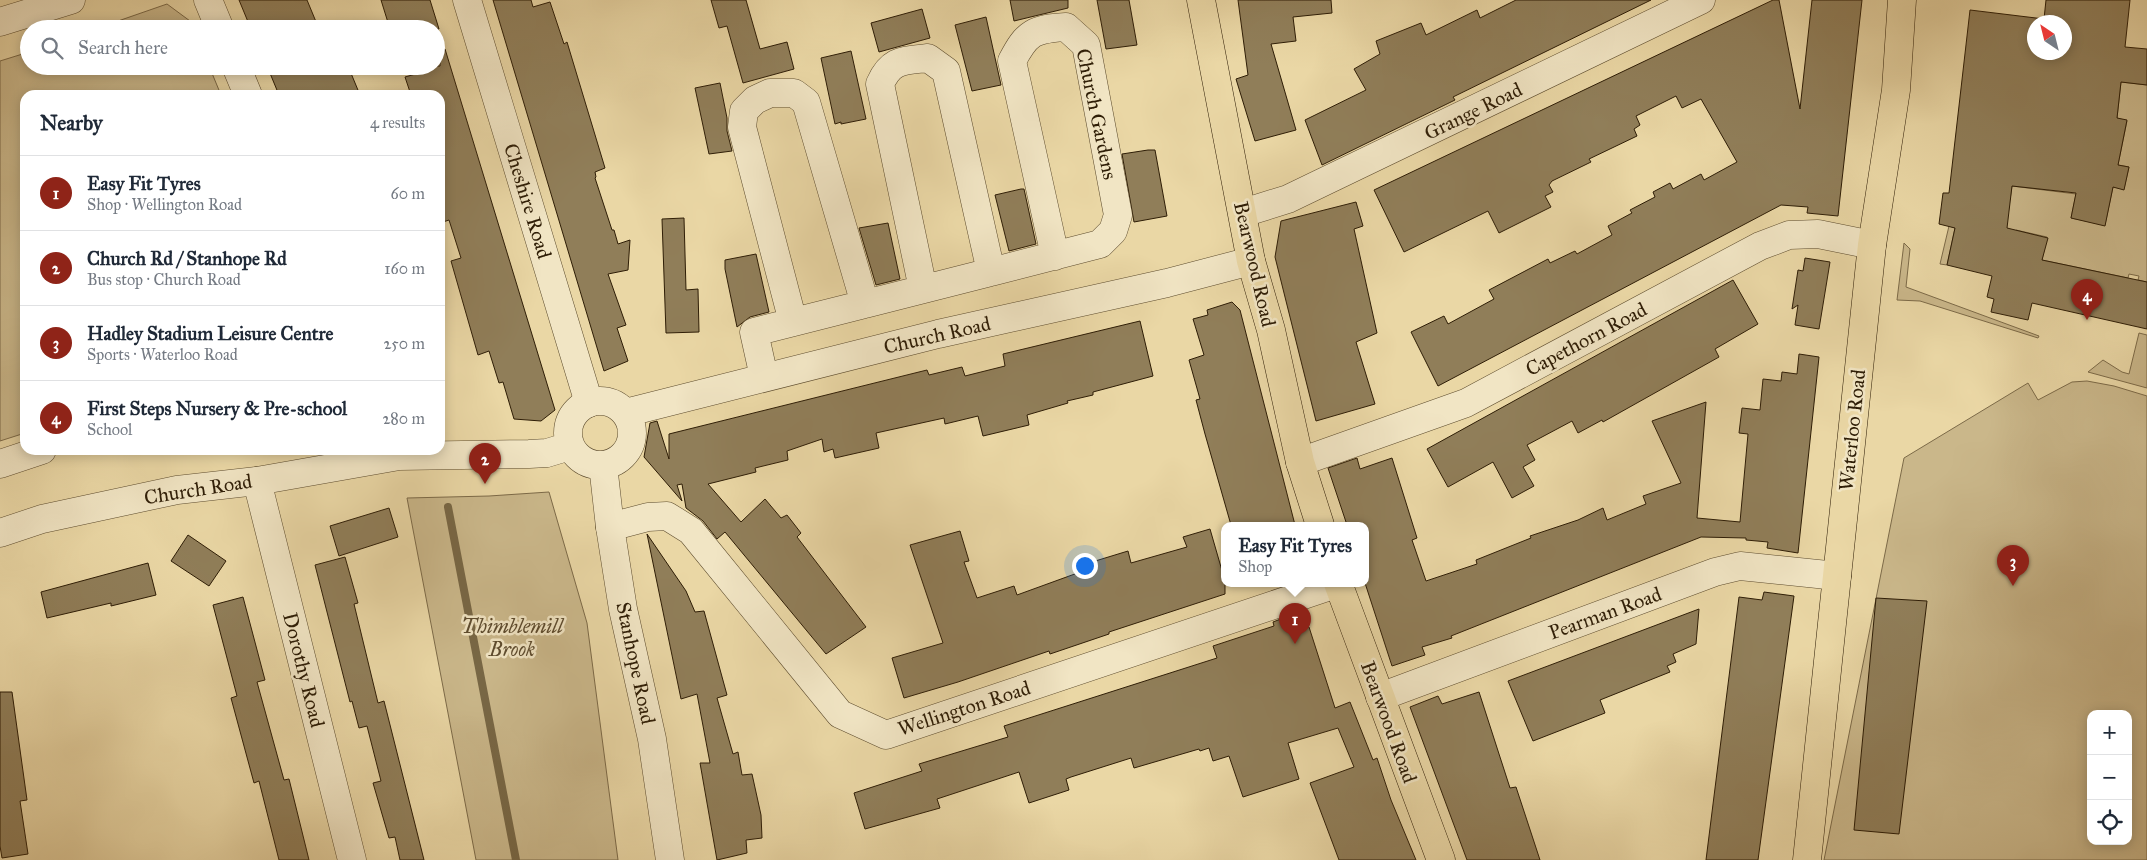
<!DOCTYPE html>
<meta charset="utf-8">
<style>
body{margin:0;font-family:"IM FELL Great Primer",serif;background:#f6f6f7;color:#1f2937}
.controls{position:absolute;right:15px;bottom:15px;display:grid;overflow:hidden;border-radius:10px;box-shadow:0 2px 12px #0003}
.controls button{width:45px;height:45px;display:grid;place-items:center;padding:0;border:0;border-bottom:1px solid #e0e1e3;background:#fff;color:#1f2937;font:25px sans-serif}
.compass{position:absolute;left:2027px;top:15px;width:45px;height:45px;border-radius:50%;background:#fff;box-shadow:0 2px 12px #0003;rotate:325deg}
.you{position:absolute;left:1084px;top:565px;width:18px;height:18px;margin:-12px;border:4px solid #fff;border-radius:50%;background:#1a73e8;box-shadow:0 0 0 8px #1a73e833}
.badge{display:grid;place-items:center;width:32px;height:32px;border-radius:50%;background:#8f2418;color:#fff;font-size:16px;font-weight:700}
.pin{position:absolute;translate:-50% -41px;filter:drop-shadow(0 1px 2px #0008)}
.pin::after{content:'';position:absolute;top:26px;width:18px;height:15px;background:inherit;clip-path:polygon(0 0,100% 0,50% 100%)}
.popup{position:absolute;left:1221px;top:522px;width:148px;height:65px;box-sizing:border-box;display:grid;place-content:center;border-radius:10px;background:#fff;filter:drop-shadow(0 1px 4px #0005);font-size:16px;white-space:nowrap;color:#747a83}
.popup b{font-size:19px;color:#1f2937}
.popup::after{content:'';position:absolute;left:50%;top:100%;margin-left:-10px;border:10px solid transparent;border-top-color:#fff}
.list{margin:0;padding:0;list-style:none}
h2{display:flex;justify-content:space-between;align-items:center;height:65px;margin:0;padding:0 20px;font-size:21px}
h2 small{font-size:16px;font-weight:400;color:#747a83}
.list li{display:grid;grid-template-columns:32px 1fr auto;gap:15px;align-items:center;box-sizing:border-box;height:75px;padding:0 20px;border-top:1px solid #e0e1e3}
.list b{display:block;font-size:19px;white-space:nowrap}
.list p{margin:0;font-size:16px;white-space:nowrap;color:#747a83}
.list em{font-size:16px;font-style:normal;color:#747a83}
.icon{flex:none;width:28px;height:28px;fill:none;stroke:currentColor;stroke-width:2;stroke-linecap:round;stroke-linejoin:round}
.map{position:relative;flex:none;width:2147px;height:860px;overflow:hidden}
.search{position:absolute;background:#fff;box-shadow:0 2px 12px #0003;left:20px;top:20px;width:425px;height:55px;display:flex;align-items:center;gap:12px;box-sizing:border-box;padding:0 18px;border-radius:28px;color:#747a83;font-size:19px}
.panel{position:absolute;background:#fff;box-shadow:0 2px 12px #0003;left:20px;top:90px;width:425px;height:365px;border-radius:15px}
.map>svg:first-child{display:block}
.green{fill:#cab78a;stroke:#7c6a48;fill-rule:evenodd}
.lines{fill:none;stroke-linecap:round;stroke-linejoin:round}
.stream{stroke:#786745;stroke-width:8}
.building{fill:#907e59;stroke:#2e1d06;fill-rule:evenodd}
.minor-casing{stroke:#5d4c2e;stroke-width:29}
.tertiary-casing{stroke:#5d4c2e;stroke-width:29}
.primary-casing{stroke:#2e1d06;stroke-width:29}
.minor{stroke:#f1e5c4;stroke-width:28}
.tertiary{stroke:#f1e5c4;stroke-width:28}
.primary{stroke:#ead7a5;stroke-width:28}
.labels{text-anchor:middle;stroke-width:5;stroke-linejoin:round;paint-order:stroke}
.street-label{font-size:20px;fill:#2e1d06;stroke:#f1e5c4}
.park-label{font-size:20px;font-style:italic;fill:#5d4b2e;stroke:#f1e5c4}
</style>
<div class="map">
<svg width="2147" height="860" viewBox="0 0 2147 860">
<rect width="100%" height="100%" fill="#ead7a5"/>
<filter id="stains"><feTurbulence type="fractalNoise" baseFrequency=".004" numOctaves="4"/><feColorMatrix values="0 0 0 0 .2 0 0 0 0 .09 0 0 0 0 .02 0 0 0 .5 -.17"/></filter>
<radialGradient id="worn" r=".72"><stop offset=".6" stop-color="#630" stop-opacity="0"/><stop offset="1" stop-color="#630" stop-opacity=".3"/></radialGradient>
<path class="green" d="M 167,4 L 190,21 L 193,29 L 95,29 Z
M 29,52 L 29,66 L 209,66 L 221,95 L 25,95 L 25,433 L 0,441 L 0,61 Z
M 2121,82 L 2147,85 L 2147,282 L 2138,280 L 2139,276 L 2129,274 L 2128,278 L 2042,260 L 2047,237 L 2016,230 L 2011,247 L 1984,198 L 2010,200 L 2012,186 L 2076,194 L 2071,218 L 2105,225 L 2113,187 L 2124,189 L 2129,167 L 2118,165 L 2127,121 L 2117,118 Z
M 1949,226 L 1955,228 L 1947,265 L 1940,264 Z
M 1904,243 L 1910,249 L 1906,287 L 2039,336 L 2038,338 L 1920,301 L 1897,300 Z
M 2139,333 L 2147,335 L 2147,388 L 2088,372 L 2103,360 L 2122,372 L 2129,374 Z
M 2087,381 L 2114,386 L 2147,396 L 2147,860 L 1824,860 L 1904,458 L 2028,383 L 2038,400 L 2072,382 ZM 2091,714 L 2128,714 L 2128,841 L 2091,841 Z
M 549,492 L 587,623 L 618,860 L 476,860 L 407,498 L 489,496 Z"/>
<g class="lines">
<path class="stream" d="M 448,507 L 516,860"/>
</g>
<path class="building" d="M 239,0 L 307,0 L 319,29 L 251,29 Z
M 381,0 L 430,0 L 439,29 L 390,29 Z
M 493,0 L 531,0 L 533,7 L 550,2 L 564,44 L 567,42 L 605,168 L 595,172 L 596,177 L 595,178 L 612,230 L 614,230 L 618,244 L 630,240 L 628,270 L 608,274 L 626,325 L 617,328 L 628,361 L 604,371 Z
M 711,0 L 746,0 L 760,49 L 787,42 L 794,69 L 743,83 L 727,26 L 719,28 Z
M 1010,0 L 1068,0 L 1068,8 L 1014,21 Z
M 1097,0 L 1129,0 L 1137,45 L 1106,49 Z
M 1238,0 L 1331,0 L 1332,13 L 1293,17 L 1296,41 L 1271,44 L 1296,130 L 1255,141 L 1236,79 L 1248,75 Z
M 1516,0 L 1651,0 L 1453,97 L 1455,100 L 1322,165 L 1305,120 L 1366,90 L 1354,69 L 1380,54 L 1376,41 L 1421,23 L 1426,35 L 1477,10 L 1480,18 Z
M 1773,0 L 1779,0 L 1800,109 L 1812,0 L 1862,0 L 1838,216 L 1807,213 L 1808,207 L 1781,205 L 1438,386 L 1411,332 L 1444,316 L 1448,324 L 1494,299 L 1489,290 L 1548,259 L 1550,263 L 1575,251 L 1577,254 L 1612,235 L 1608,226 L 1632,213 L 1630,210 L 1655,197 L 1653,192 L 1670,183 L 1673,189 L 1701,174 L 1704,180 L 1737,162 L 1701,99 L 1682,108 L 1676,96 L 1636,116 L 1640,125 L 1634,129 L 1637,136 L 1589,159 L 1591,162 L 1552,181 L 1549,185 L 1553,192 L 1545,196 L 1551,207 L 1499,233 L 1488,211 L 1404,252 L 1374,190 Z
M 2046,0 L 2130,0 L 2125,47 L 2147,49 L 2147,85 L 2121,82 L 2117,118 L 2127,120 L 2118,165 L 2129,167 L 2124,190 L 2113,187 L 2105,226 L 2071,218 L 2076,193 L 2012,186 L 2007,228 L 2048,238 L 2042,260 L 2147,282 L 2147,329 L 2032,303 L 2028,320 L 1991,312 L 1994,299 L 1987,297 L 1992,276 L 1947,265 L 1955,228 L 1939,224 L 1943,193 L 1949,193 L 1970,10 L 2044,19 ZM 2034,22 L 2064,22 L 2064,52 L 2034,52 Z
M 922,9 L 930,38 L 879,52 L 871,23 Z
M 986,17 L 1001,85 L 972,91 L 955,25 Z
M 445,49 L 555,410 L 541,421 L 514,419 L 503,382 L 499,383 L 489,351 L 478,355 L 451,261 L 461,258 L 449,220 L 440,223 L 440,95 L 411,95 L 405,77 L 419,73 L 417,66 L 440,66 L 440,50 Z
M 851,51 L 866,119 L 841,124 L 841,122 L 835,124 L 821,58 Z
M 267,66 L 348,66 L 360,95 L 279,95 Z
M 720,83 L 727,118 L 727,131 L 732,151 L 709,154 L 695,88 Z
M 1148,150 L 1155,150 L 1167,216 L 1134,222 L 1122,154 Z
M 1021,189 L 1024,189 L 1036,244 L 1009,251 L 995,195 Z
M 1356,202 L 1363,226 L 1354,229 L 1377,333 L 1356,342 L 1375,404 L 1316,421 L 1275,257 L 1281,221 Z
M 684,218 L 686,290 L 698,289 L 699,332 L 666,333 L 662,219 Z
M 888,223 L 900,279 L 876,285 L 859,228 Z
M 756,254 L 769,312 L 750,317 L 737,327 L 725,269 L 725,260 Z
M 1805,258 L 1830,262 L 1819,329 L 1795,325 L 1798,305 L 1792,309 L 1798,270 L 1803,271 Z
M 1733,280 L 1758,324 L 1715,349 L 1719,357 L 1603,422 L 1602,420 L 1578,433 L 1572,421 L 1527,445 L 1535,460 L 1523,467 L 1534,486 L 1512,498 L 1493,462 L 1448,487 L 1427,449 Z
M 1232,302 L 1240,310 L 1295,525 L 1231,525 L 1205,434 L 1196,400 L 1200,399 L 1189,360 L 1204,355 L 1193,319 L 1208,315 L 1207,310 Z
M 1140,321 L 1153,376 L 1093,392 L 1093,395 L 1067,401 L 1068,403 L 1027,415 L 1029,425 L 983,436 L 978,416 L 945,424 L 944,418 L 876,433 L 879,448 L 835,458 L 833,449 L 824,452 L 822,439 L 787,451 L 788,460 L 755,468 L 756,472 L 708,484 L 741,522 L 765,499 L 781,518 L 787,515 L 801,533 L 797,537 L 866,627 L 826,654 L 725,532 L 717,539 L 703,521 L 686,508 L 682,484 L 677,485 L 682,501 L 644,457 L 650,423 L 657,421 L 669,459 L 669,434 L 927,370 L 929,375 L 962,367 L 965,376 L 1005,366 L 1003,354 Z
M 1799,354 L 1819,357 L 1798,553 L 1767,548 L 1768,542 L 1746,540 L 1746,538 L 1701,537 L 1451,636 L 1452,638 L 1422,647 L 1425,655 L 1392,666 L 1365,583 L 1365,525 L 1347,525 L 1328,468 L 1357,458 L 1360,469 L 1392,458 L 1417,538 L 1412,540 L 1426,581 L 1477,564 L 1476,560 L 1531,538 L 1530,536 L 1578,520 L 1603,508 L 1607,520 L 1646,504 L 1643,496 L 1681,483 L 1652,421 L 1706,402 L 1697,518 L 1740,522 L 1748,434 L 1739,433 L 1742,408 L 1760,410 L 1763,379 L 1781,381 L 1782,372 L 1797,374 Z
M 389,508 L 398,537 L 339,556 L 330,526 Z
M 1210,529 L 1225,581 L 1225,594 L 1109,632 L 1109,634 L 1050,654 L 1049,651 L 958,682 L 904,698 L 892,658 L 943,643 L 910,545 L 960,531 L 969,561 L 964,562 L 977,598 L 1014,586 L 1017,595 L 1094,567 L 1092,562 L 1128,551 L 1131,563 L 1187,547 L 1183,537 Z
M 647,534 L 686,591 L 695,612 L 704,611 L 727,695 L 717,698 L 733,754 L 738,752 L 742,775 L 752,774 L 761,815 L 762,838 L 746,840 L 747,853 L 717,860 L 700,763 L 710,763 L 697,694 L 681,699 Z
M 188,535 L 226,561 L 209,586 L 171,561 Z
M 345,557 L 358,603 L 354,604 L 378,703 L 384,701 L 424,860 L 400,860 L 395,837 L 389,838 L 373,783 L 381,781 L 367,726 L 359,728 L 352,701 L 350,702 L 315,565 Z
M 148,563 L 156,595 L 111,606 L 111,603 L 47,618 L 41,592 Z
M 1764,592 L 1794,596 L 1758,860 L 1706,860 L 1739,597 L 1762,600 Z
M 243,597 L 265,680 L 257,682 L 284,780 L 289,779 L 309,860 L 279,860 L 259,781 L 254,783 L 231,698 L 237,696 L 213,605 Z
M 1876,598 L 1927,601 L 1899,834 L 1854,830 Z
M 1699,609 L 1696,644 L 1673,654 L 1676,662 L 1667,666 L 1670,672 L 1600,700 L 1605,713 L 1533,741 L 1508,681 Z
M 1286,617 L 1309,627 L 1335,708 L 1350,702 L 1373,760 L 1377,758 L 1391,800 L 1416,860 L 1339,860 L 1310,783 L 1354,767 L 1338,728 L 1288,743 L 1299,779 L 1243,797 L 1229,756 L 1213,761 L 1209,748 L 1200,751 L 1199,749 L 1134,768 L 1131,758 L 1071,777 L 1066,779 L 1069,790 L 1029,803 L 1019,772 L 937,799 L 940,808 L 865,829 L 854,793 L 922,771 L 919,764 L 1008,737 L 1004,726 L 1217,658 L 1213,646 L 1274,626 L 1273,622 Z
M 0,692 L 12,692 L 27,800 L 20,801 L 28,854 L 2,858 L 0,846 Z
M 1479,692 L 1510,788 L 1516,787 L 1540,860 L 1467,860 L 1410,707 L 1438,696 L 1442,704 Z"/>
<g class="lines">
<g class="minor-casing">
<path id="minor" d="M 208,0 L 220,29
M 467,0 L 589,403
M 0,22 L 71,0
M 236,66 L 248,95
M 1243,213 L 1288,199 L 1701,0
M 991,272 L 1100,244 L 1113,231 L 1118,215 L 1086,45 L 1066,27 C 1034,29 1027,32 1012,61 L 1055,256
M 865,304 L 991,272 L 946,71 L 928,58 C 903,61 891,59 880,84 L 923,289
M 764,377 L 754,332 L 865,304 L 806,102 L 794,93 L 770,93 L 755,100 L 744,111 L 742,127 L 793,322
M 1300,462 L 1466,403 L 1760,246 L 1789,235 L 1818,234 L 1872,245
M 257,481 L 352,860
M 610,527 L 648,517 L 667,516 L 691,531 L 840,714 L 886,735 L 1339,583
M 1380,697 L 1715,572 L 1740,566 L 1837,576"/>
</g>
<g class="tertiary-casing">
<path id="tertiary" d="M568 433a32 32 0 1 1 64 0a32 32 0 1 1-64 0Z
M 625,413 L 938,334 L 1167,283 L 1251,261
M 380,454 L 399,456 L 529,454 L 547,453 L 570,446
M 0,464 L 42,450
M 603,465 L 610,527 L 623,609 L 652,739 L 670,860
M 0,533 L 42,519 L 177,490 L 257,481 L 399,456"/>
</g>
<g class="primary-casing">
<path id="primary" d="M 1201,0 L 1251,261 L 1271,330 L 1300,462 L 1320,525
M 1338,583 L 1441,860
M 1807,860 L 1872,245 L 1896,90 L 1902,0"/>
</g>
<use href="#minor" class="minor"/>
<use href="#tertiary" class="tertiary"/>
<use href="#primary" class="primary"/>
</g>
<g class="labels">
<g class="street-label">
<text transform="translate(1473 111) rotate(-26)" y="7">Grange Road</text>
<text transform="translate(1097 114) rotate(78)" y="7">Church Gardens</text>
<text transform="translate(528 201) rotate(73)" y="7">Cheshire Road</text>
<text transform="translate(1255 264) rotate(77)" y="7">Bearwood Road</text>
<text transform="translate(937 335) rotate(-13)" y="7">Church Road</text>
<text transform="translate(1586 339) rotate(-28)" y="7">Capethorn Road</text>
<text transform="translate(1852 430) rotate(-84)" y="7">Waterloo Road</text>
<text transform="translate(198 489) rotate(-9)" y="7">Church Road</text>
<text transform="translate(1605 613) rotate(-20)" y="7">Pearman Road</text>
<text transform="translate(636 663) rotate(78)" y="7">Stanhope Road</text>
<text transform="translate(304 670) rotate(76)" y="7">Dorothy Road</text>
<text transform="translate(964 708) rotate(-18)" y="7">Wellington Road</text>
<text transform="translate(1389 722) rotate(70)" y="7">Bearwood Road</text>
</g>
<g class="park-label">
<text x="512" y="633">Thimblemill<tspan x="512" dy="23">Brook</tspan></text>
</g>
</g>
<rect width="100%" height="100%" filter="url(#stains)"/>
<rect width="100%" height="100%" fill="url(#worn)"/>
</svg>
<div class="controls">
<button>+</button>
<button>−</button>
<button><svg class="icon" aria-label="locate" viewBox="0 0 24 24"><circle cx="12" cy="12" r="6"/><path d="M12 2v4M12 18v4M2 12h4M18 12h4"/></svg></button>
</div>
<svg class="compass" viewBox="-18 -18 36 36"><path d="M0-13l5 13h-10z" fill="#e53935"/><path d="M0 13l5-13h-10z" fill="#747a83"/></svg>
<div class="you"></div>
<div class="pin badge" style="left:1295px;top:644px">1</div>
<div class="popup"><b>Easy Fit Tyres</b>Shop</div>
<div class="pin badge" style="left:485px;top:484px">2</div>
<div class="pin badge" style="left:2013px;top:586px">3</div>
<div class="pin badge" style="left:2087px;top:320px">4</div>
<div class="search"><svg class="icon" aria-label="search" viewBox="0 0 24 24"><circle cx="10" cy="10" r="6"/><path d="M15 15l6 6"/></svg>Search here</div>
<section class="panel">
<h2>Nearby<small>4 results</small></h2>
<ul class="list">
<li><span class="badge">1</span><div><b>Easy Fit Tyres</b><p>Shop · Wellington Road</p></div><em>60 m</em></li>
<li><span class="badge">2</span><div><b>Church Rd / Stanhope Rd</b><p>Bus stop · Church Road</p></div><em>160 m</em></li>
<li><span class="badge">3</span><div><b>Hadley Stadium Leisure Centre</b><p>Sports · Waterloo Road</p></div><em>250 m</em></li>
<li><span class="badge">4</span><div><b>First Steps Nursery &amp; Pre-school</b><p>School</p></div><em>280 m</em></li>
</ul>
</section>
</div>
